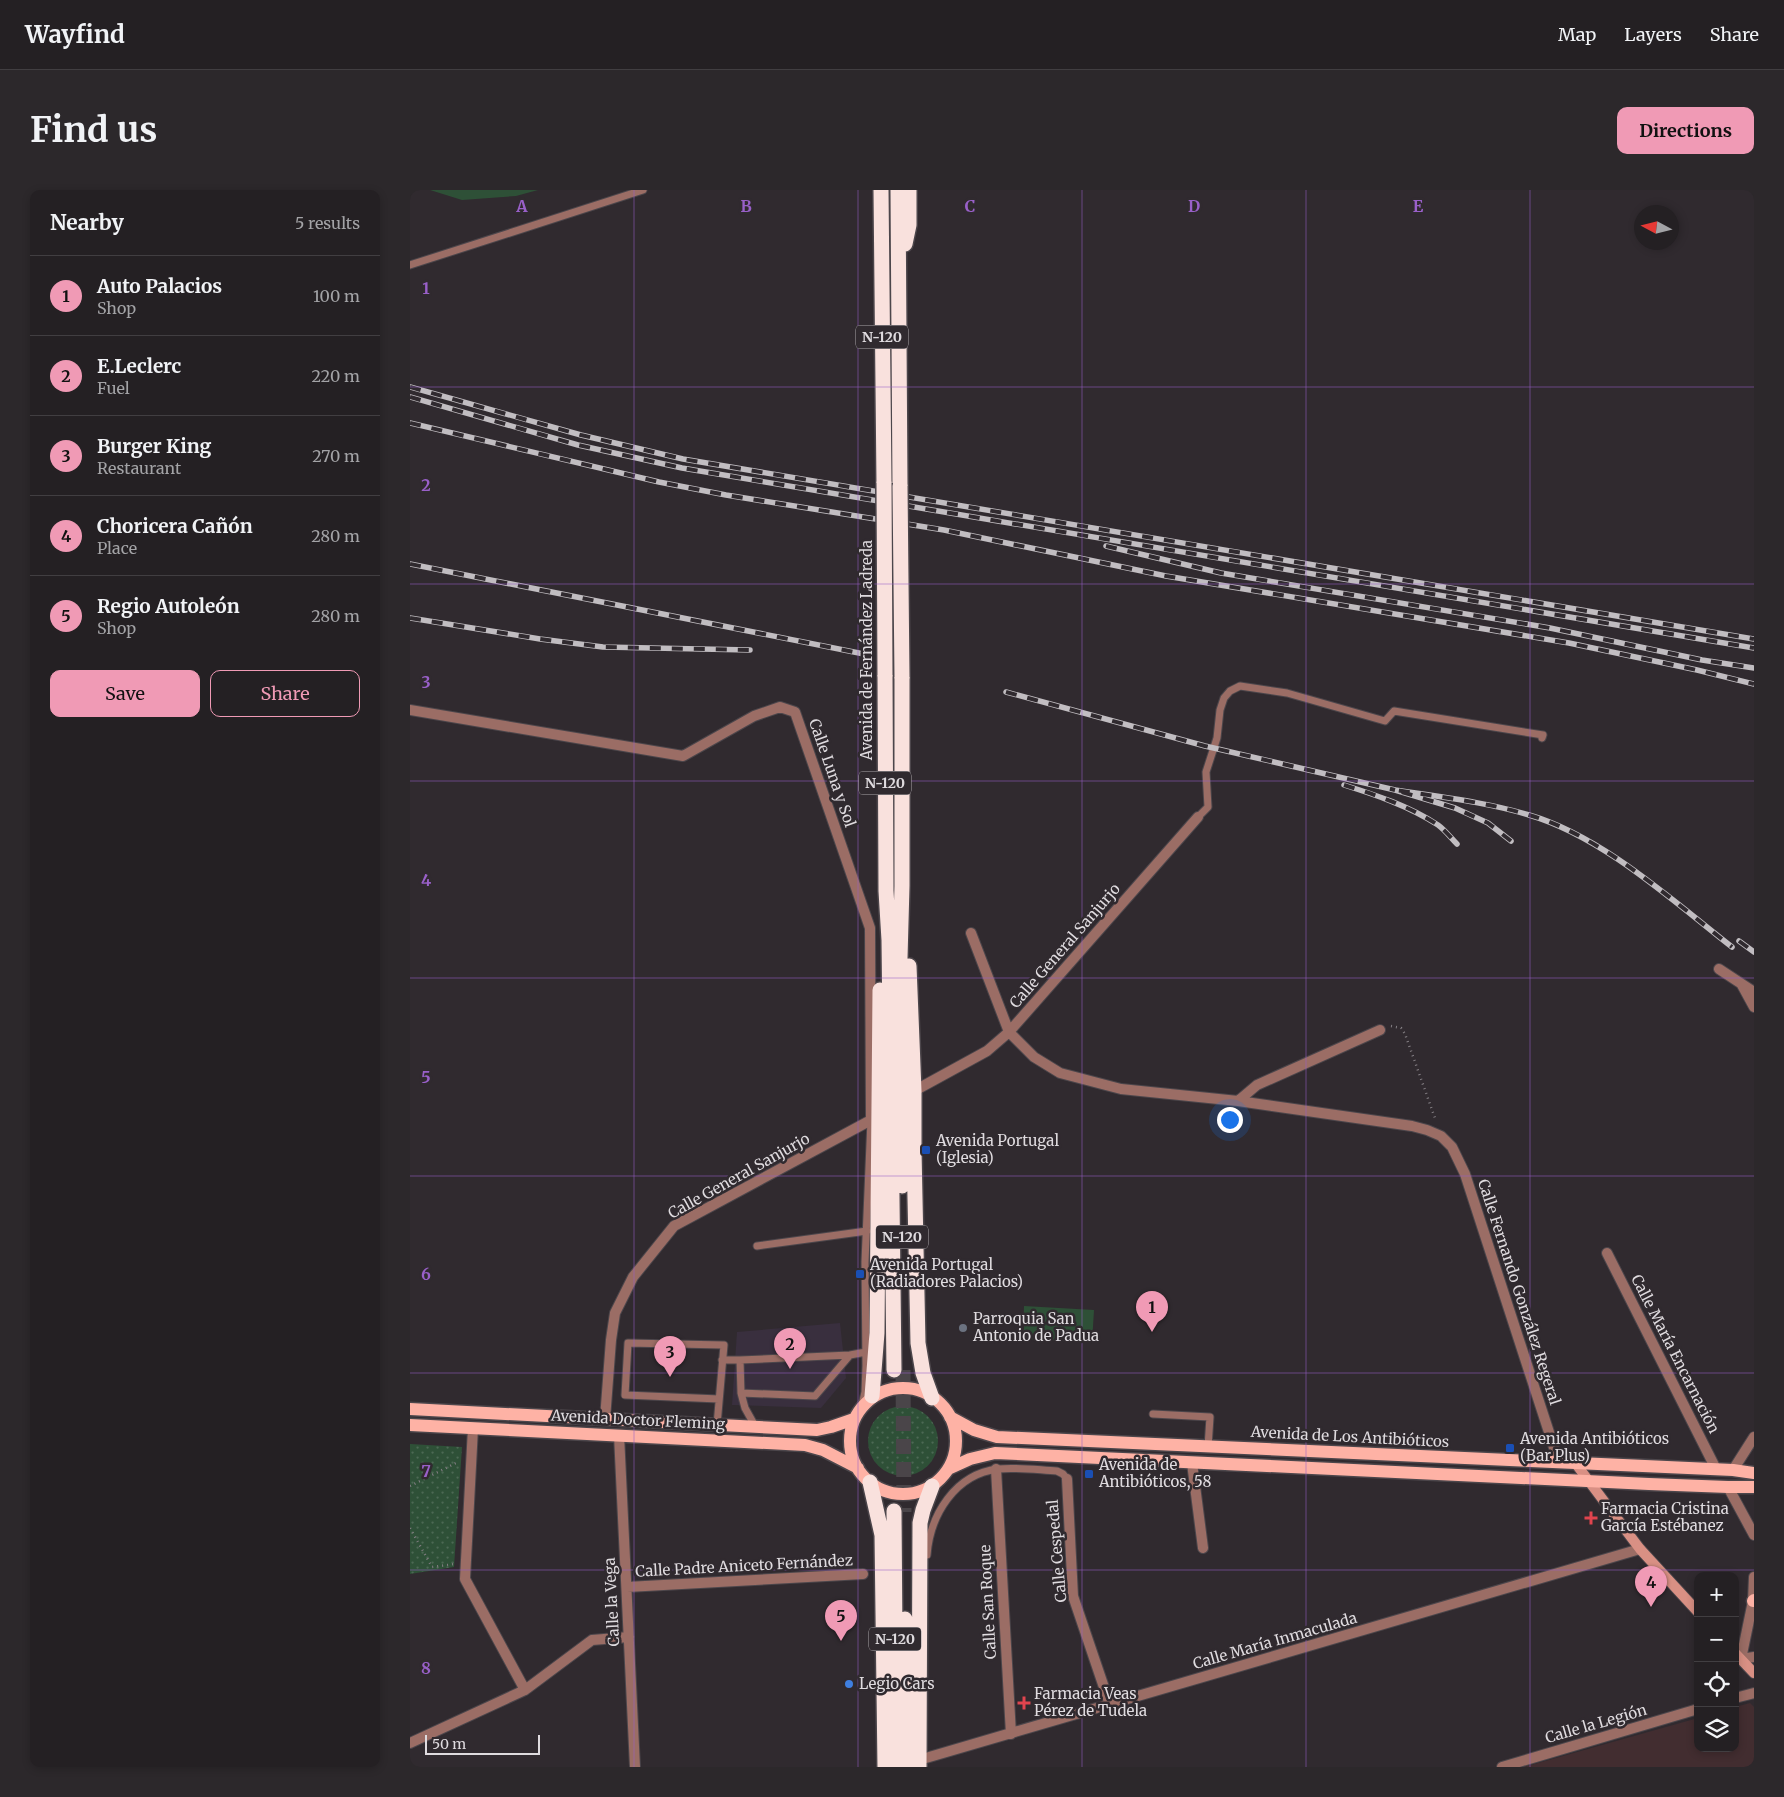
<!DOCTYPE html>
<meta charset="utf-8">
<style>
body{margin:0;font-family:Merriweather,serif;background:#2c282b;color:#f1f3f6}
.controls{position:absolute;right:15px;bottom:15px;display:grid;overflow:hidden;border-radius:10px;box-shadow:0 2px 8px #0003}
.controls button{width:45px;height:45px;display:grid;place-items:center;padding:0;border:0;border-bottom:1px solid #413e41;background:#242023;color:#f1f3f6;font:25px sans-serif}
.compass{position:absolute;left:1224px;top:15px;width:45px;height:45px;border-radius:50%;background:#242023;box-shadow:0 2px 8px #0003;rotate:277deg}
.scale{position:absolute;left:15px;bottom:12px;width:115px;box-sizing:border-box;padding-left:5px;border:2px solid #dfdbdf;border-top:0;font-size:14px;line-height:18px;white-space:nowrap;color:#dfdbdf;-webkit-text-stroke:4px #302a2f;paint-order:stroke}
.you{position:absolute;left:819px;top:929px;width:18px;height:18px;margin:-12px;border:4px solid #fff;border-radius:50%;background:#1a73e8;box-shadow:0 0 0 8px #1a73e833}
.badge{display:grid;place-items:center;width:32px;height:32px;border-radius:50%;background:#f09ab5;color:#111;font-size:16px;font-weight:700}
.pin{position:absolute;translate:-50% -41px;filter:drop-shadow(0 1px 2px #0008)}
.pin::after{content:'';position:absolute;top:26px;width:18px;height:15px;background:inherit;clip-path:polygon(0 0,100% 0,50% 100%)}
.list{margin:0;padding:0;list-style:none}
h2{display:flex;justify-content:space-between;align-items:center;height:65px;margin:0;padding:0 20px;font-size:21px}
h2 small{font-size:16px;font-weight:400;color:#a3a3a6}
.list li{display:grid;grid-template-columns:32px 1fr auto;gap:15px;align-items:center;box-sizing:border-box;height:80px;padding:0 20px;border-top:1px solid #413e41}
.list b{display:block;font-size:19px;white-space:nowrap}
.list p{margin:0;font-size:16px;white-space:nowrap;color:#a3a3a6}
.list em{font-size:16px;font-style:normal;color:#a3a3a6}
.actions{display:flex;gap:10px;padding:15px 20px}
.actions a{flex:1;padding:11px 0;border:1px solid #f09ab5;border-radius:10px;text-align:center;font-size:18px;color:#f09ab5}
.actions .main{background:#f09ab5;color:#111}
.icon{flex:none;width:28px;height:28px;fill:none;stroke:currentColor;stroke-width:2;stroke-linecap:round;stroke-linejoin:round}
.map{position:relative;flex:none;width:1344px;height:1577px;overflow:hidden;border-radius:10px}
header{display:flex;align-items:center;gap:30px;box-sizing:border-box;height:70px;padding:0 25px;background:#242023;border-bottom:1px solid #413e41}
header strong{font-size:24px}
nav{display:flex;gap:28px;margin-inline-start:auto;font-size:18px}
.intro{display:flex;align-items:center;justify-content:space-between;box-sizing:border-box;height:120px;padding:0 30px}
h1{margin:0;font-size:35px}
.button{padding:12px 22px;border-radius:10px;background:#f09ab5;color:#111;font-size:18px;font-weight:700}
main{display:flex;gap:30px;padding:0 30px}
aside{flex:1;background:#242023;border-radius:10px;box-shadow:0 2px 8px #0003}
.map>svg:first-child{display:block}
.commercial{fill:#392f3e}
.education{fill:#422d30}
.green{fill:url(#green-dots)}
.pitch{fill:#2e5037}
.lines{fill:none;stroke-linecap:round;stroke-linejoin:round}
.highway-tunnel{stroke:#4a4549;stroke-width:15;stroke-dasharray:15 8;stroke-linecap:butt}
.lane-casing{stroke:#4c464b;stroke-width:9}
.street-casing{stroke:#4c464b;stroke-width:12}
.secondary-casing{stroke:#4c464b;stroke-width:12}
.primary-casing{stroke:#4c464b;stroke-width:15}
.highway-casing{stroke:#4c464b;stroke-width:18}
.path{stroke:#847f84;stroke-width:2.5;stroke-dasharray:1 4;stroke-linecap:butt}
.lane{stroke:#9b6d65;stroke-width:7}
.street{stroke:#9b6d65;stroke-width:10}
.secondary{stroke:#d99084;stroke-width:10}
.primary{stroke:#feb2a5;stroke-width:12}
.highway{stroke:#f9e1dd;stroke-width:15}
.rail-casing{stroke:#c1bdc1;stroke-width:5.5}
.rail{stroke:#302a2f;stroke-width:4;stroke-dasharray:11;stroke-linecap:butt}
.highway-bridge-casing{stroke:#4c464b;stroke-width:18;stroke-linecap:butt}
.highway-bridge{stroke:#f9e1dd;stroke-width:15}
.grid{fill:none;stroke:#9960c9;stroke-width:1;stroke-opacity:0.55}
.transit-dot{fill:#1a4fb4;stroke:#302a2f;stroke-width:2}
.worship-dot{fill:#6b7280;stroke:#302a2f;stroke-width:2}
.health-dot{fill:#e0444e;stroke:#302a2f;stroke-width:2}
.shop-dot{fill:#3f7fe0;stroke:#302a2f;stroke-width:2}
.labels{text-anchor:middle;stroke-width:5;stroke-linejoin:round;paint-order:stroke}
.shield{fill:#302a2f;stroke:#aaa6aa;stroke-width:1}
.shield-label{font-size:14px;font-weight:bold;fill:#dfdbdf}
.street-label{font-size:15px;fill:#dfdbdf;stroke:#302a2f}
.poi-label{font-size:15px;fill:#dfdbdf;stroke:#302a2f;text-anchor:start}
.grid-label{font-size:16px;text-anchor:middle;font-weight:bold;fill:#9960c9;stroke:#302a2f;stroke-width:5;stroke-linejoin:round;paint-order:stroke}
</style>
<header>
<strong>Wayfind</strong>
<nav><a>Map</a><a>Layers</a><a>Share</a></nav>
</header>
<div class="intro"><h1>Find us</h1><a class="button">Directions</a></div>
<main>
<aside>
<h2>Nearby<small>5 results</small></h2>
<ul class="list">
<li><span class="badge">1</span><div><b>Auto Palacios</b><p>Shop</p></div><em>100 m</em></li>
<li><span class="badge">2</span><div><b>E.Leclerc</b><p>Fuel</p></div><em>220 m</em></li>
<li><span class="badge">3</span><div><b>Burger King</b><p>Restaurant</p></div><em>270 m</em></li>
<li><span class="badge">4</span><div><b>Choricera Cañón</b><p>Place</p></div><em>280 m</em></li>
<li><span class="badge">5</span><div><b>Regio Autoleón</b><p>Shop</p></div><em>280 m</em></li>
</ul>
<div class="actions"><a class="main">Save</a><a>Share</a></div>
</aside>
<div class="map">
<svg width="1344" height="1577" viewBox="0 0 1344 1577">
<defs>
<pattern id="green-dots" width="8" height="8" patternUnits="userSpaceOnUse" patternTransform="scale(1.25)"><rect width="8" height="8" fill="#2e5037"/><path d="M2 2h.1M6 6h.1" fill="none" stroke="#4c6954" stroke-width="1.8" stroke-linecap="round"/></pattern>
</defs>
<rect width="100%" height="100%" fill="#302a2f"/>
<path class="commercial" d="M 430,1133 L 436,1188 L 411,1218 L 322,1215 L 327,1142 Z"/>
<path class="education" d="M 1340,1513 L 1344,1517 L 1344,1577 L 1114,1577 L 1288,1528 L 1288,1558 L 1325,1558 L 1325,1517 Z"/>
<path class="green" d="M458 1251a35 35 0 1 1 70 0a35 35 0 1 1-70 0Z
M 0,1254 L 52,1257 L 44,1377 L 0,1384 Z"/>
<path class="pitch" d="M 20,0 L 128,0 L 106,6 L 52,10 Z
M 614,1116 L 684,1120 L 682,1153 L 613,1149 Z"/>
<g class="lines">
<path class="highway-tunnel" d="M 493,1180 L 494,1322"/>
<g class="lane-casing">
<path id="lane" d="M 0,75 L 233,0
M 788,627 L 798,617 L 796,582 L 807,548 L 810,520 L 814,508 L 820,501 L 830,496 L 877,503 L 975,531 L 984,521 L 1133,545 L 1132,548
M 347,1056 L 457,1041
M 312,1170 L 330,1170
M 331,1203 L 330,1170 L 440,1165
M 452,1215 L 455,1202 L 456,1176 L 455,1072 L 461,930
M 743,1224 L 800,1227 L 798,1257
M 307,1235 L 314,1155 L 218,1153 L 215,1205 L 309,1209
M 345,1236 L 335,1218 L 331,1203 L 405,1206 L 440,1165 L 456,1162
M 517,1365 C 520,1325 545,1284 588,1279 C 608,1277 628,1280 647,1281 L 653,1284 L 657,1289"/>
</g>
<g class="street-casing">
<path id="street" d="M 0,520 L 273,566 L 344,526 L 370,517 L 385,522 L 460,738 L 461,930 L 264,1036 L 223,1087 L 205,1123 L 201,1150 L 195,1229
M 561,743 L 599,842 L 624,867 L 650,883 L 711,899 L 828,911 L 1002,936 L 1017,940 L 1031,946 L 1042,957 L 1055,984 L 1149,1273
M 1309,779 L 1344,802
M 1332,795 L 1344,817
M 504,901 L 577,861 L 599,842 L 788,627
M 828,911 L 847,895 L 970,840
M 1197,1063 L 1306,1279
M 63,1238 L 55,1389 L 115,1500
M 209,1245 L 225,1577
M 782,1273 L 793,1358
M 586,1279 L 601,1544
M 1323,1280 L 1344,1247
M 657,1289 L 663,1406 L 700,1515
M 1318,1297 L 1344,1345
M 1344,1387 L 1343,1411 L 1331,1469 L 1344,1467
M 217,1397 L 453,1384
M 1325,1508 L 1344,1503
M 0,1553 L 115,1500 L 182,1450 L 219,1447
M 509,1570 L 1230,1359
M 1092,1577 L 1288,1519"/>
</g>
<g class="secondary-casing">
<path id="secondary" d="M 1166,1274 L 1230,1359 L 1288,1422
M 1325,1463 L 1344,1483"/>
</g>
<g class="primary-casing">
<path id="primary" d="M440 1251a53 53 0 1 1 106 0a53 53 0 1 1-106 0Z
M 0,1219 L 407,1240 L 421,1237 L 444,1229
M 540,1227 L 564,1240 L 587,1247 L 1323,1280 L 1344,1283
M 0,1235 L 395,1255 L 413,1260 L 448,1278
M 538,1279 L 560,1269 L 585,1263 L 1239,1294 L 1318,1297 L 1344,1297
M 1343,1411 L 1344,1410"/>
</g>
<g class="highway-casing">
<path id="highway" d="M 471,0 L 474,293
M 488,0 L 490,296
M 495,54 L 499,35 L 499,0
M 475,485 L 476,701 L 479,750 L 484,1180
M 492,487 L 492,696 L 490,768 L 492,996
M 499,776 L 504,901 L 504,960 L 508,1153 L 513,1183 L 522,1208
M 462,1206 L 467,1143 L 470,800
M 460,1292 L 472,1345 L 475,1577
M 484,1321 L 486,1577
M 495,1429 L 497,1577
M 509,1577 L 510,1333 L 513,1320 L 522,1296"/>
</g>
<path class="path" d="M 981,836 L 991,838 L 995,844 L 1026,931
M 0,1296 L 48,1272
M 0,1338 L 22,1377 L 45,1374"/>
<use href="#lane" class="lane"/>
<use href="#street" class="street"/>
<use href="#secondary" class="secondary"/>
<use href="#primary" class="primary"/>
<use href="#highway" class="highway"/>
<g class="rail-casing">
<path id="rail" d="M 0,197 L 171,245 L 273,269 L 1344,449
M 0,207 L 168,255 L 272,278 L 1344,458
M 0,233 L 249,292 L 316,305 L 534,340 L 756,386 L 1159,453 L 1287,480 L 1344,494
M 696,356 L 811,383 L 1140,438 L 1292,470 L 1344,478
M 0,374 L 454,464
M 0,428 L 130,449 L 193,457 L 340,460
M 596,502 L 795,556 L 985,600
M 934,595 C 966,605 999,616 1028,635 C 1035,640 1041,648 1047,654
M 1101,651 L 1078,633 L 1045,618 L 985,600 C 1030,607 1076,612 1119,625 C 1192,646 1263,711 1322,757
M 1329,751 L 1344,762"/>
</g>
<use href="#rail" class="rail"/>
<g class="highway-bridge-casing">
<path id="highway-bridge" d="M 474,293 L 475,485
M 490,296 L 492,487"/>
</g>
<use href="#highway-bridge" class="highway-bridge"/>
</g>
<path class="grid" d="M 224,0 L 224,1577M 448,0 L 448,1577M 672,0 L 672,1577M 896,0 L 896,1577M 1120,0 L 1120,1577M 0,197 L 1344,197M 0,394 L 1344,394M 0,591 L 1344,591M 0,788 L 1344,788M 0,986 L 1344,986M 0,1183 L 1344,1183M 0,1380 L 1344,1380"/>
<g class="transit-dot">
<rect x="511" y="955" width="10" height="10" rx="2.5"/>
<rect x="445" y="1079" width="10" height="10" rx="2.5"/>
<rect x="1095" y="1253" width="10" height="10" rx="2.5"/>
<rect x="674" y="1279" width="10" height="10" rx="2.5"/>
</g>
<circle class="worship-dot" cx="553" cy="1138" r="5"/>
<g class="health-dot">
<path d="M1178.5 1320.5h5v5h5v5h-5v5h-5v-5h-5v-5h5z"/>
<path d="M611.5 1505.5h5v5h5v5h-5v5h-5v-5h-5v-5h5z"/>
</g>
<circle class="shop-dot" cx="439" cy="1494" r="5"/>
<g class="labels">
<g class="shield">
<rect x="446" y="135.5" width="52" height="23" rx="4"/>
<rect x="449" y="581.5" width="52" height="23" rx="4"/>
<rect x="466" y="1035.5" width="52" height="23" rx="4"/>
<rect x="459" y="1437.5" width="52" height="23" rx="4"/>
</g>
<g class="shield-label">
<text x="472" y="152">N-120</text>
<text x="475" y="598">N-120</text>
<text x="492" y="1052">N-120</text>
<text x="485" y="1454">N-120</text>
</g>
<g class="street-label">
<text transform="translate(457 460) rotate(-90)" y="5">Avenida de Fernández Ladreda</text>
<text transform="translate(422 583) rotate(71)" y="5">Calle Luna y Sol</text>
<text transform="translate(655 756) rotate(-49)" y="5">Calle General Sanjurjo</text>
<text transform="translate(329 986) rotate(-29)" y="5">Calle General Sanjurjo</text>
<text transform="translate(1109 1102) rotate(72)" y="5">Calle Fernando González Regeral</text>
<text transform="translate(1265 1164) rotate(63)" y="5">Calle María Encarnación</text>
<text transform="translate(228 1230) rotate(3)" y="5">Avenida Doctor Fleming</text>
<text transform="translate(940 1247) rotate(3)" y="5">Avenida de Los Antibióticos</text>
<text transform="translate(647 1361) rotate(-95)" y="5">Calle Cespedal</text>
<text transform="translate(334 1376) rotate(-3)" y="5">Calle Padre Aniceto Fernández</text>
<text transform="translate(202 1412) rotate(-93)" y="5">Calle la Vega</text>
<text transform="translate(578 1412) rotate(-93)" y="5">Calle San Roque</text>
<text transform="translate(865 1451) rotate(-16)" y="5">Calle María Inmaculada</text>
<text transform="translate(1186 1534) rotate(-16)" y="5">Calle la Legión</text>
</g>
<g class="poi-label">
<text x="526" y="956">Avenida Portugal<tspan x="526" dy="17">(Iglesia)</tspan></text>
<text x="460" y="1080">Avenida Portugal<tspan x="460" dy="17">(Radiadores Palacios)</tspan></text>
<text x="563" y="1134">Parroquia San<tspan x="563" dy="17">Antonio de Padua</tspan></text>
<text x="1110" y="1254">Avenida Antibióticos<tspan x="1110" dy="17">(Bar Plus)</tspan></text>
<text x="689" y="1280">Avenida de<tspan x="689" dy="17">Antibióticos, 58</tspan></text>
<text x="1191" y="1324">Farmacia Cristina<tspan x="1191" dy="17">García Estébanez</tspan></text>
<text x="449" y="1499">Legio Cars</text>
<text x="624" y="1509">Farmacia Veas<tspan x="624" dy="17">Pérez de Tudela</tspan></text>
</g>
</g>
<g class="grid-label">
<text x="112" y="22">A</text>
<text x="336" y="22">B</text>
<text x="560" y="22">C</text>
<text x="784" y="22">D</text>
<text x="1008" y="22">E</text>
<text x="16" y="104">1</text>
<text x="16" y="301">2</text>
<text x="16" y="498">3</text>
<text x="16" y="696">4</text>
<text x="16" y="893">5</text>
<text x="16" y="1090">6</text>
<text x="16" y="1287">7</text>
<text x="16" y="1484">8</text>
</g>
</svg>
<div class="controls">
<button>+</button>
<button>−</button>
<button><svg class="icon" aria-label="locate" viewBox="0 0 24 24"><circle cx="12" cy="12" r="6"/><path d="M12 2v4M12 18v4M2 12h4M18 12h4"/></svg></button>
<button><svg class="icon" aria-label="layers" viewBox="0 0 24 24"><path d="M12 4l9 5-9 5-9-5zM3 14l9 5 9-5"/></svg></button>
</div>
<svg class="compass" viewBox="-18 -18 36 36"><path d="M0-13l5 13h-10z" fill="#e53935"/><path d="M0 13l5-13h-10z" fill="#a3a3a6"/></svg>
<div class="scale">50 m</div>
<div class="you"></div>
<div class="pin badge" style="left:742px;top:1142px">1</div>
<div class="pin badge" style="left:380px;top:1179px">2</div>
<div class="pin badge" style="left:260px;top:1187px">3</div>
<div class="pin badge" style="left:1241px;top:1417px">4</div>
<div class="pin badge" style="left:431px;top:1451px">5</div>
</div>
</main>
